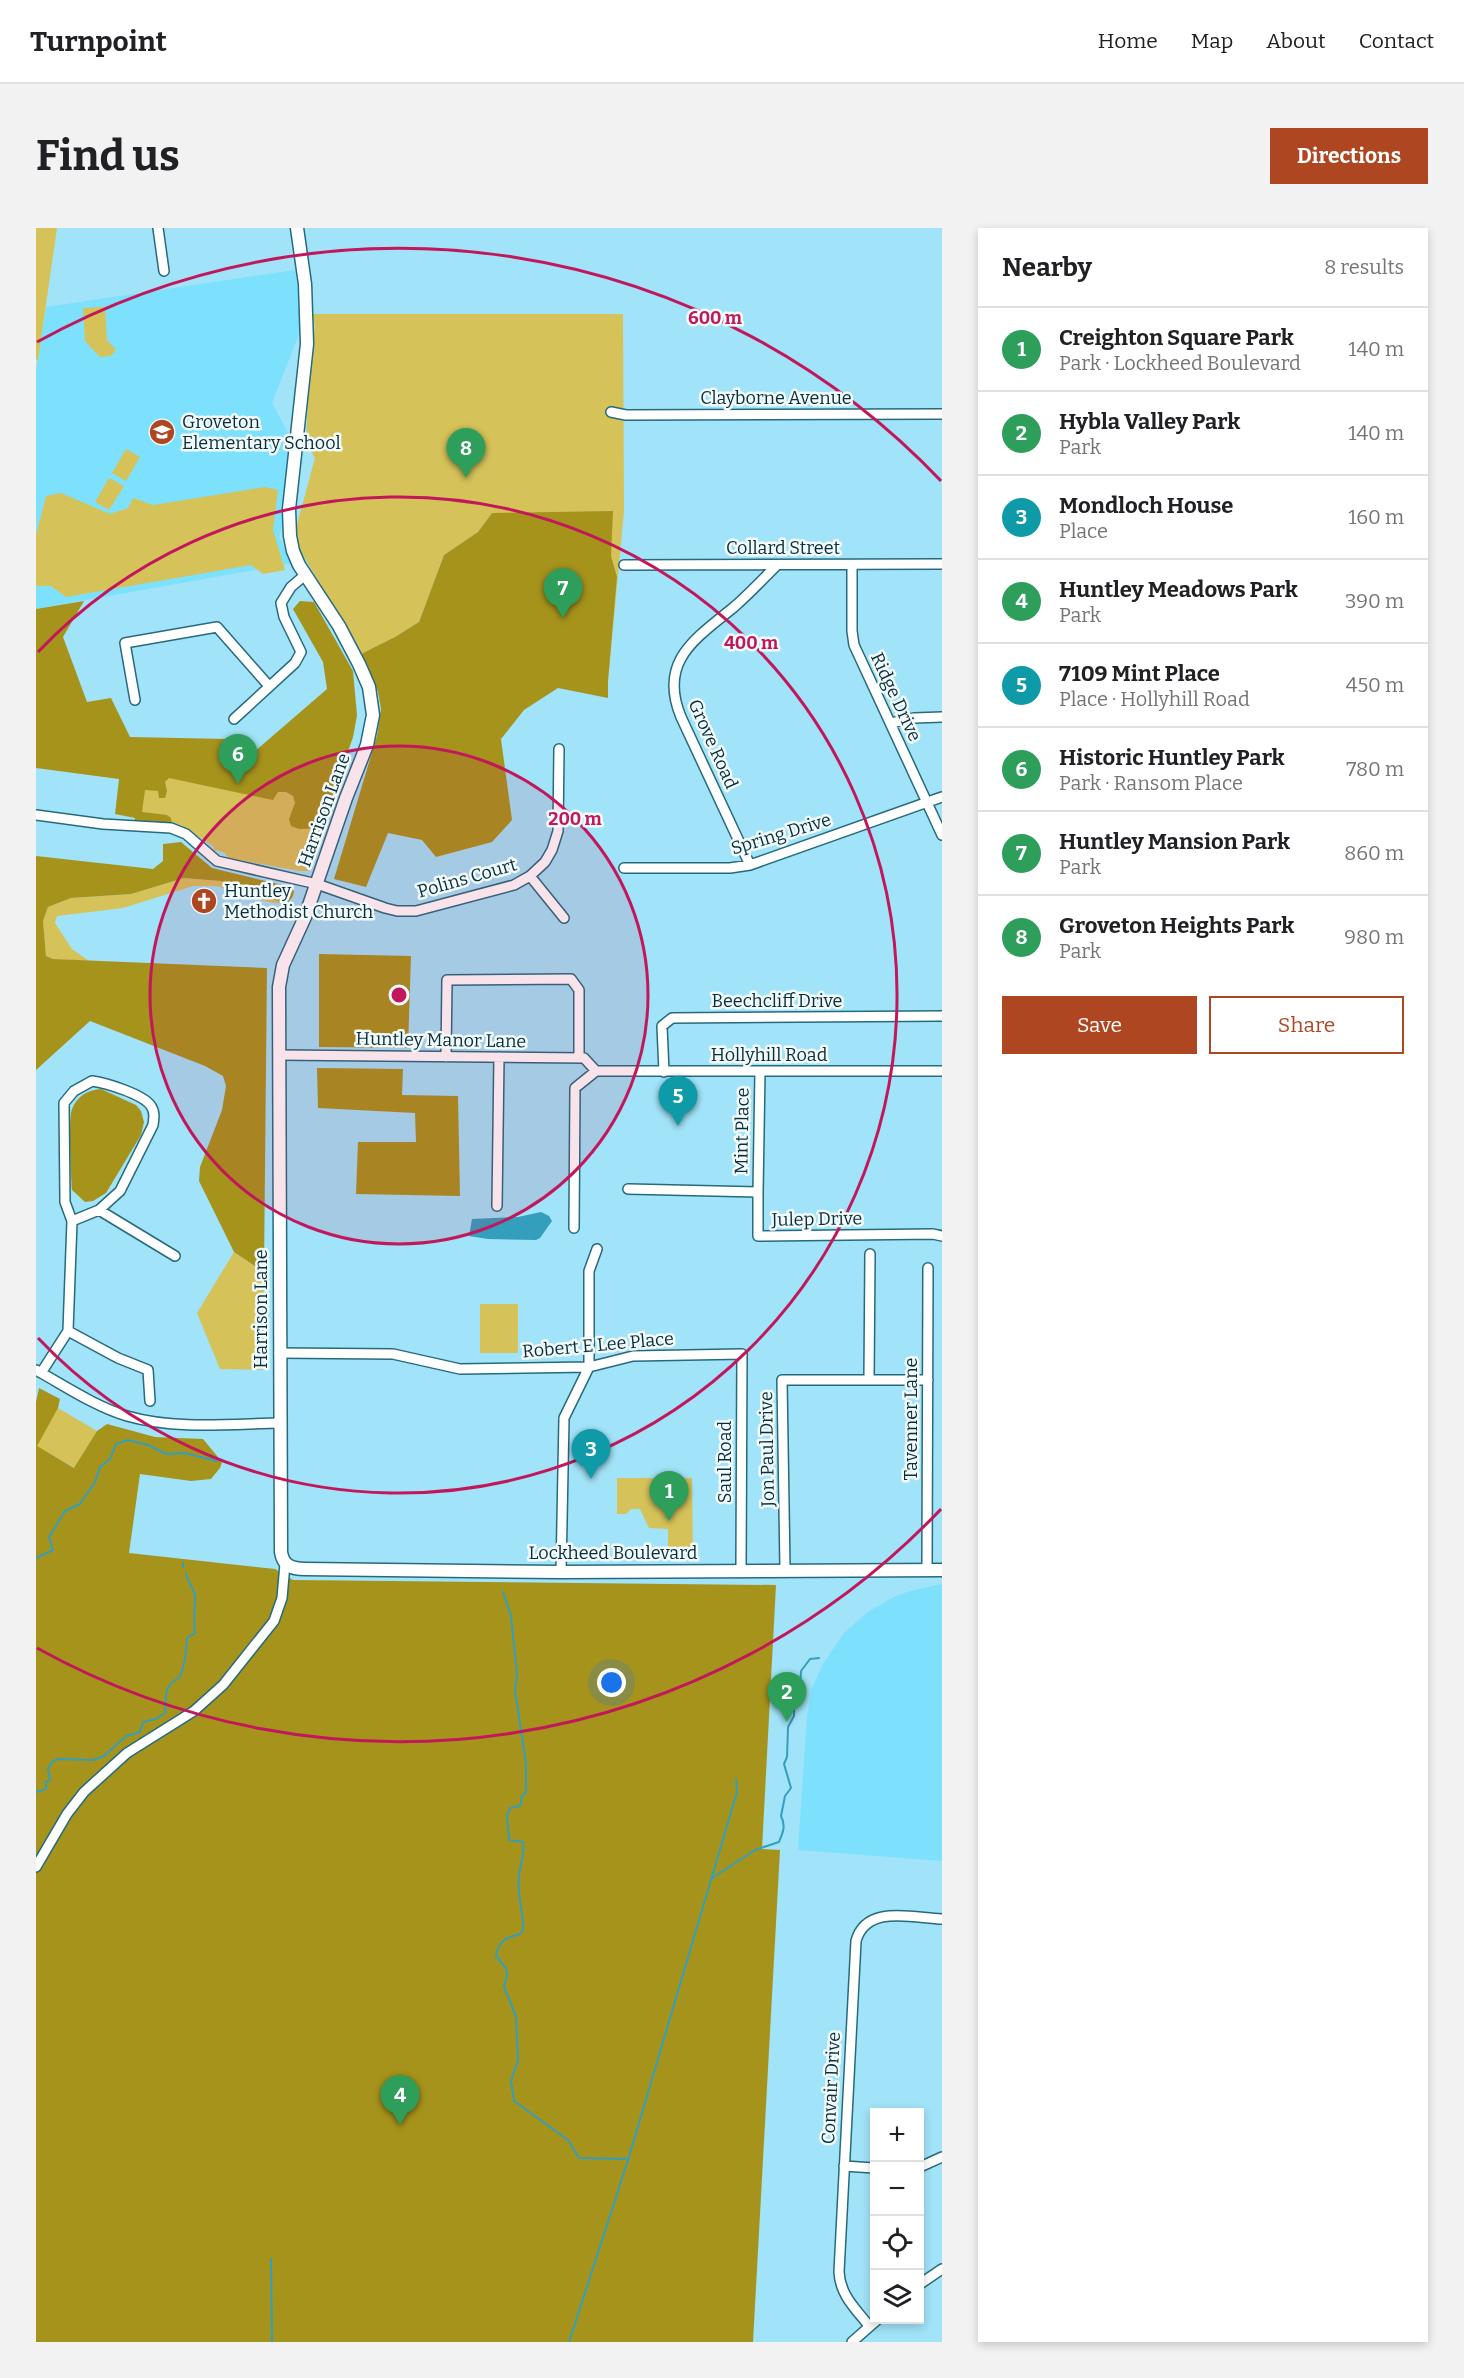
<!DOCTYPE html>
<meta charset="utf-8">
<style>
body{margin:0;font-family:Bitter,serif;background:#f2f2f2;color:#202124}
.controls{position:absolute;right:18px;bottom:18px;display:grid;overflow:hidden;border-radius:0px;box-shadow:0 3px 9px #0003}
.controls button{width:54px;height:54px;display:grid;place-items:center;padding:0;border:0;border-bottom:2px solid #e0e0e0;background:#fff;color:#202124;font:30px sans-serif}
.you{position:absolute;left:576px;top:1455px;width:21px;height:21px;margin:-15px;border:4px solid #fff;border-radius:50%;background:#1a73e8;box-shadow:0 0 0 9px #1a73e833}
.badge{display:grid;place-items:center;width:39px;height:39px;border-radius:50%;background:#ae4721;color:#fff;font-size:20px;font-weight:700}
.pin{position:absolute;translate:-50% -50px;filter:drop-shadow(0 2px 3px #0008)}
.pin::after{content:'';position:absolute;top:32px;width:21px;height:18px;background:inherit;clip-path:polygon(0 0,100% 0,50% 100%)}
.list{margin:0;padding:0;list-style:none}
h2{display:flex;justify-content:space-between;align-items:center;height:78px;margin:0;padding:0 24px;font-size:26px}
h2 small{font-size:20px;font-weight:400;color:#757577}
.list li{display:grid;grid-template-columns:39px 1fr auto;gap:18px;align-items:center;box-sizing:border-box;height:84px;padding:0 24px;border-top:2px solid #e0e0e0}
.list b{display:block;font-size:22px;white-space:nowrap}
.list p{margin:0;font-size:20px;white-space:nowrap;color:#757577}
.list em{font-size:20px;font-style:normal;color:#757577}
.actions{display:flex;gap:12px;padding:18px 24px}
.actions a{flex:1;padding:14px 0;border:2px solid #ae4721;border-radius:0px;text-align:center;font-size:21px;color:#ae4721}
.actions .main{background:#ae4721;color:#fff}
.icon{flex:none;width:33px;height:33px;fill:none;stroke:currentColor;stroke-width:2;stroke-linecap:round;stroke-linejoin:round}
.map{position:relative;flex:none;width:906px;height:2114px;overflow:hidden;border-radius:0px}
header{display:flex;align-items:center;gap:36px;box-sizing:border-box;height:84px;padding:0 30px;background:#fff;border-bottom:2px solid #e0e0e0}
header strong{font-size:28px}
nav{display:flex;gap:33px;margin-inline-start:auto;font-size:21px}
.intro{display:flex;align-items:center;justify-content:space-between;box-sizing:border-box;height:144px;padding:0 36px}
h1{margin:0;font-size:42px}
.button{padding:15px 27px;border-radius:0px;background:#ae4721;color:#fff;font-size:21px;font-weight:700}
main{display:flex;gap:36px;padding:0 36px}
aside{flex:1;background:#fff;border-radius:0px;box-shadow:0 3px 9px #0003}
.map>svg:first-child{display:block}
.built{fill:#7de0fd}
.green{fill:#d5c259}
.forest{fill:#a6931c}
.water{fill:#339fbc}
.lines{fill:none;stroke-linecap:round;stroke-linejoin:round}
.stream{stroke:#339fbc;stroke-width:2}
.minor-casing{stroke:#266a7c;stroke-width:12}
.tertiary-casing{stroke:#266a7c;stroke-width:15}
.minor{stroke:#fff;stroke-width:9}
.tertiary{stroke:#fff;stroke-width:12}
.ring{fill:none;stroke:#c2185b;stroke-width:3}
.labels{text-anchor:middle;stroke-width:5;stroke-linejoin:round;paint-order:stroke}
.street-label{font-size:18px;fill:#082f39;stroke:#f2fafc}
.poi-label{font-size:18px;fill:#082f39;stroke:#f2fafc;text-anchor:start}
.centre{fill:#c2185b;stroke:#f2fafc;stroke-width:3}
.ring-label{font-size:18px;text-anchor:middle;font-weight:bold;fill:#c2185b;stroke:#f2fafc;stroke-width:5;stroke-linejoin:round;paint-order:stroke}
</style>
<header>
<strong>Turnpoint</strong>
<nav><a>Home</a><a>Map</a><a>About</a><a>Contact</a></nav>
</header>
<div class="intro"><h1>Find us</h1><a class="button">Directions</a></div>
<main>
<div class="map">
<svg width="906" height="2114" viewBox="0 0 906 2114">
<rect width="100%" height="100%" fill="#a1e3f8"/>
<path class="built" d="M 259,42 L 267,96 L 236,175 L 267,232 L 243,309 L 258,335 L 0,381 L 0,143 L 10,79 Z
M 906,1356 L 906,1633 L 762,1622 L 771,1489 L 776,1460 L 787,1436 L 808,1405 L 832,1384 L 858,1369 L 874,1363 Z"/>
<path class="green" d="M 0,0 L 21,0 L 2,132 L 0,131 Z
M 69,79 L 71,112 L 80,122 L 75,128 L 64,129 L 49,113 L 47,80 Z
M 276,86 L 587,86 L 588,283 L 572,453 L 461,285 L 456,285 L 442,304 L 408,327 L 383,394 L 359,409 L 325,426 L 260,315 L 260,300 L 279,230 L 270,214 L 275,107 L 279,100 Z
M 90,221 L 104,229 L 90,253 L 76,245 Z
M 73,250 L 88,258 L 73,282 L 59,274 Z
M 229,259 L 242,262 L 237,302 L 249,342 L 227,346 L 215,337 L 30,369 L 15,358 L 0,358 L 0,307 L 10,268 L 25,265 L 74,286 L 92,280 L 97,270 L 117,277 Z
M 321,487 L 317,509 L 285,600 L 289,600 L 272,643 L 264,643 L 192,630 L 189,625 L 181,622 L 177,623 L 178,619 L 145,597 L 99,590 L 106,533 L 237,543 Z
M 148,650 L 185,653 L 251,676 L 233,674 L 181,658 L 157,658 L 87,680 L 21,688 L 19,695 L 36,721 L 53,733 L 17,731 L 10,728 L 7,693 L 12,679 L 35,670 L 95,666 Z
M 198,1024 L 219,1038 L 228,1041 L 227,1142 L 184,1141 L 161,1085 Z
M 444,1076 L 482,1076 L 482,1125 L 444,1125 Z
M 22,1180 L 61,1203 L 39,1240 L 0,1218 Z
M 581,1250 L 656,1250 L 657,1327 L 628,1327 L 629,1320 L 632,1319 L 632,1301 L 613,1300 L 604,1281 L 595,1281 L 590,1286 L 581,1286 Z"/>
<path class="forest" d="M 577,283 L 575,328 L 581,349 L 572,453 L 572,470 L 522,460 L 488,482 L 465,511 L 476,592 L 456,614 L 400,629 L 386,612 L 352,605 L 330,659 L 298,651 L 341,508 L 345,481 L 342,464 L 325,426 L 359,409 L 383,394 L 408,327 L 442,304 L 456,285 Z
M 48,373 L 27,409 L 51,474 L 75,470 L 94,509 L 191,511 L 211,530 L 291,461 L 287,434 L 257,381 L 264,373 L 278,374 L 317,443 L 321,487 L 317,509 L 285,600 L 263,601 L 255,598 L 253,591 L 259,575 L 257,568 L 250,564 L 242,564 L 237,572 L 133,550 L 129,554 L 131,563 L 129,570 L 123,570 L 122,563 L 109,562 L 106,584 L 131,587 L 135,590 L 136,596 L 98,593 L 99,590 L 79,586 L 83,551 L 0,540 L 0,381 Z
M 145,614 L 176,640 L 250,658 L 258,663 L 257,668 L 251,676 L 185,653 L 148,650 L 95,666 L 35,670 L 12,679 L 7,693 L 10,728 L 17,731 L 231,740 L 228,1041 L 219,1038 L 198,1024 L 163,953 L 164,939 L 186,882 L 190,858 L 187,848 L 169,838 L 54,793 L 0,842 L 0,628 L 117,641 L 127,633 L 127,616 Z
M 283,726 L 375,728 L 372,820 L 283,819 Z
M 281,840 L 367,841 L 366,867 L 422,868 L 424,968 L 320,966 L 322,914 L 380,914 L 379,885 L 282,880 Z
M 65,861 L 100,877 L 105,883 L 108,894 L 105,907 L 70,965 L 57,973 L 49,974 L 36,962 C 35,947 32,892 36,881 C 41,868 52,862 65,861 Z
M 3,1160 L 24,1171 L 22,1180 L 1,1218 L 38,1240 L 61,1203 L 71,1196 L 119,1209 L 167,1211 L 186,1234 L 184,1240 L 175,1251 L 155,1253 L 104,1246 L 93,1325 L 239,1341 L 257,1352 L 740,1357 L 726,1621 L 744,1622 L 717,2114 L 0,2114 L 0,1174 Z"/>
<path class="water" d="M 505,984 L 513,988 L 516,993 L 504,1010 L 500,1012 L 452,1011 L 433,1008 L 436,991 L 482,989 Z"/>
<g class="lines">
<path class="stream" d="M 0,1330 L 17,1322 L 13,1309 L 29,1283 L 44,1276 L 59,1254 L 64,1239 L 74,1231 L 80,1216 L 92,1212 L 112,1217 L 130,1226 L 148,1225 L 181,1233
M 147,1335 L 147,1339
M 467,1364 L 475,1388 L 481,1446 L 479,1462 L 490,1536 L 490,1564 L 486,1568 L 484,1578 L 474,1580 L 471,1588 L 473,1612 L 487,1614 C 489,1627 484,1636 483,1648 C 480,1666 488,1684 487,1702 L 484,1706 C 470,1710 463,1712 460,1728 L 470,1740 L 471,1747 L 468,1759 L 480,1788 L 482,1832 L 475,1853 L 478,1873 L 532,1912 L 543,1930 L 592,1931
M 0,1564 L 10,1561 L 10,1554 L 14,1552 L 12,1541 L 16,1534 L 21,1531 L 57,1532 L 68,1528 L 90,1508 L 104,1504 L 107,1494 L 120,1491 L 129,1485 C 131,1467 126,1459 144,1449 L 149,1432 L 151,1410 L 159,1405 C 157,1393 159,1381 159,1369 C 159,1361 151,1354 150,1345
M 676,1650 L 719,1622 L 743,1614 C 747,1604 750,1598 745,1588 L 749,1568 L 755,1560 L 748,1536 L 751,1529 L 752,1499 L 758,1488 L 758,1472 L 764,1460 L 765,1443 L 774,1431 L 783,1430
M 235,2031 L 236,2114
M 533,2114 L 592,1932 L 701,1564 L 700,1551"/>
<g class="minor-casing">
<path id="minor" d="M 122,0 L 128,43
M 575,184 L 590,187 L 906,186
M 588,337 L 906,336
M 816,337 L 816,403 L 818,417 L 906,607
M 99,472 L 89,415 L 181,399 L 233,458
M 198,491 L 259,435 L 265,424 L 248,389 L 245,375 L 255,359 L 269,347
M 855,495 L 878,490 L 906,489
M 0,587 L 67,596 L 135,600 L 150,606 L 181,633 L 281,656 L 349,680 L 361,683 L 380,683 L 478,657 L 494,648 L 509,634 L 516,622 L 522,603 L 523,521
M 714,637 L 645,489 C 622,433 659,411 698,379 C 713,366 727,351 741,337
M 588,640 L 694,640 L 714,637 L 906,569
M 494,648 L 528,690
M 243,827 L 548,830 L 560,843
M 410,829 L 411,752 L 535,751 L 543,762 L 543,830
M 560,843 L 906,843
M 628,844 L 626,798 L 636,790 L 906,788
M 592,961 L 722,964 L 722,1008 L 897,1006 L 906,1008
M 722,964 L 724,843
M 461,978 L 463,829
M 63,982 L 139,1028
M 538,1000 L 539,860 L 560,843
M 32,1103 L 82,1130 L 112,1142 L 114,1173
M 243,1125 L 357,1126 L 424,1141 L 553,1139 L 597,1128 L 706,1126 L 705,1341
M 0,1142 C 29,1158 60,1179 91,1188 C 140,1202 194,1196 244,1195
M 5,1145 L 32,1103 L 36,993 L 29,974 L 28,875 L 38,863 L 56,853 C 70,855 107,866 115,878 C 119,884 118,890 117,897 L 84,963 L 63,982 L 36,993
M 833,1152 L 834,1026
M 749,1341 L 746,1152 L 892,1152
M 891,1342 L 892,1040
M 525,1344 L 528,1190 L 553,1139 L 553,1043 L 561,1021
M 0,1639 L 31,1586 L 48,1564 L 91,1525 L 158,1483 L 187,1457 L 238,1393 L 246,1370 L 249,1336
M 808,1938 L 838,1940
M 884,1939 L 906,1929
M 884,2056 L 906,2041
M 833,2098 C 820,2081 804,2067 803,2044 L 820,1713 C 830,1676 877,1690 906,1691
M 816,2114 L 841,2092"/>
</g>
<g class="tertiary-casing">
<path id="tertiary" d="M 261,0 L 269,56 L 271,116 L 253,281 L 254,308 L 257,323 L 263,337 L 303,398 L 323,436 L 333,459 L 337,487 L 331,517 L 310,570 L 269,689 L 247,737 L 243,759 L 245,1324 C 247,1338 256,1341 269,1341 L 525,1344 L 906,1342"/>
</g>
<use href="#minor" class="minor"/>
<use href="#tertiary" class="tertiary"/>
</g>
<circle cx="363" cy="767" r="249" fill="#c2185b" fill-opacity=".12"/>
<g class="ring">
<circle cx="363" cy="767" r="249"/>
<path d="M2 424A498 498 0 1 1 2 1110"/>
<path d="M905 1281A747 747 0 0 1 1 1420M1 114A747 747 0 0 1 905 253"/>
</g>
<defs>
<g id="school-disc" transform="scale(1.35)"><circle r="9.5" fill="#ae4721" stroke="#f2fafc"/><path d="M0-5L7-2L0 1L-7-2ZM-4 1L0 2.5L4 1V4Q0 6-4 4Z" fill="#fff"/></g>
<g id="church-disc" transform="scale(1.35)"><circle r="9.5" fill="#ae4721" stroke="#f2fafc"/><path d="M-1.2-6h2.4v3.5h3.3v2.4h-3.3V6h-2.4V-.1h-3.3v-2.4h3.3Z" fill="#fff"/></g>
</defs>
<g fill-rule="evenodd">
<use href="#school-disc" x="126" y="204"/>
<use href="#church-disc" x="168" y="673"/>
</g>
<g class="labels">
<g class="street-label">
<text x="740" y="176">Clayborne Avenue</text>
<text x="747" y="326">Collard Street</text>
<text transform="translate(860 469) rotate(65)" y="6">Ridge Drive</text>
<text transform="translate(677 516) rotate(66)" y="6">Grove Road</text>
<text transform="translate(288 582) rotate(-70)" y="6">Harrison Lane</text>
<text transform="translate(745 606) rotate(-17)" y="6">Spring Drive</text>
<text transform="translate(431 650) rotate(-16)" y="6">Polins Court</text>
<text x="741" y="779">Beechcliff Drive</text>
<text transform="translate(405 812) rotate(1)" y="6">Huntley Manor Lane</text>
<text x="733" y="833">Hollyhill Road</text>
<text transform="translate(706 903) rotate(-89)" y="6">Mint Place</text>
<text transform="translate(781 991) rotate(-1)" y="6">Julep Drive</text>
<text transform="translate(225 1081) rotate(-90)" y="6">Harrison Lane</text>
<text transform="translate(562 1117) rotate(-5)" y="6">Robert E Lee Place</text>
<text transform="translate(875 1191) rotate(-90)" y="6">Tavenner Lane</text>
<text transform="translate(731 1221) rotate(-91)" y="6">Jon Paul Drive</text>
<text transform="translate(689 1234) rotate(-90)" y="6">Saul Road</text>
<text x="577" y="1331">Lockheed Boulevard</text>
<text transform="translate(795 1860) rotate(-87)" y="6">Convair Drive</text>
</g>
<g class="poi-label">
<text x="146" y="200">Groveton<tspan x="146" dy="21">Elementary School</tspan></text>
<text x="188" y="669">Huntley<tspan x="188" dy="21">Methodist Church</tspan></text>
</g>
</g>
<circle cx="363" cy="767" r="9" class="centre"/>
<g class="ring-label">
<text x="679" y="96">600 m</text>
<text x="715" y="421">400 m</text>
<text x="539" y="597">200 m</text>
</g>
</svg>
<div class="controls">
<button>+</button>
<button>−</button>
<button><svg class="icon" aria-label="locate" viewBox="0 0 24 24"><circle cx="12" cy="12" r="6"/><path d="M12 2v4M12 18v4M2 12h4M18 12h4"/></svg></button>
<button><svg class="icon" aria-label="layers" viewBox="0 0 24 24"><path d="M12 4l9 5-9 5-9-5zM3 14l9 5 9-5"/></svg></button>
</div>
<div class="you"></div>
<div class="pin badge" style="left:633px;top:1293px;background:#2e9e5b">1</div>
<div class="pin badge" style="left:751px;top:1494px;background:#2e9e5b">2</div>
<div class="pin badge" style="left:555px;top:1251px;background:#0f9aa8">3</div>
<div class="pin badge" style="left:364px;top:1897px;background:#2e9e5b">4</div>
<div class="pin badge" style="left:642px;top:898px;background:#0f9aa8">5</div>
<div class="pin badge" style="left:202px;top:556px;background:#2e9e5b">6</div>
<div class="pin badge" style="left:527px;top:390px;background:#2e9e5b">7</div>
<div class="pin badge" style="left:430px;top:250px;background:#2e9e5b">8</div>
</div>
<aside>
<h2>Nearby<small>8 results</small></h2>
<ul class="list">
<li><span class="badge" style="background:#2e9e5b">1</span><div><b>Creighton Square Park</b><p>Park · Lockheed Boulevard</p></div><em>140 m</em></li>
<li><span class="badge" style="background:#2e9e5b">2</span><div><b>Hybla Valley Park</b><p>Park</p></div><em>140 m</em></li>
<li><span class="badge" style="background:#0f9aa8">3</span><div><b>Mondloch House</b><p>Place</p></div><em>160 m</em></li>
<li><span class="badge" style="background:#2e9e5b">4</span><div><b>Huntley Meadows Park</b><p>Park</p></div><em>390 m</em></li>
<li><span class="badge" style="background:#0f9aa8">5</span><div><b>7109 Mint Place</b><p>Place · Hollyhill Road</p></div><em>450 m</em></li>
<li><span class="badge" style="background:#2e9e5b">6</span><div><b>Historic Huntley Park</b><p>Park · Ransom Place</p></div><em>780 m</em></li>
<li><span class="badge" style="background:#2e9e5b">7</span><div><b>Huntley Mansion Park</b><p>Park</p></div><em>860 m</em></li>
<li><span class="badge" style="background:#2e9e5b">8</span><div><b>Groveton Heights Park</b><p>Park</p></div><em>980 m</em></li>
</ul>
<div class="actions"><a class="main">Save</a><a>Share</a></div>
</aside>
</main>
